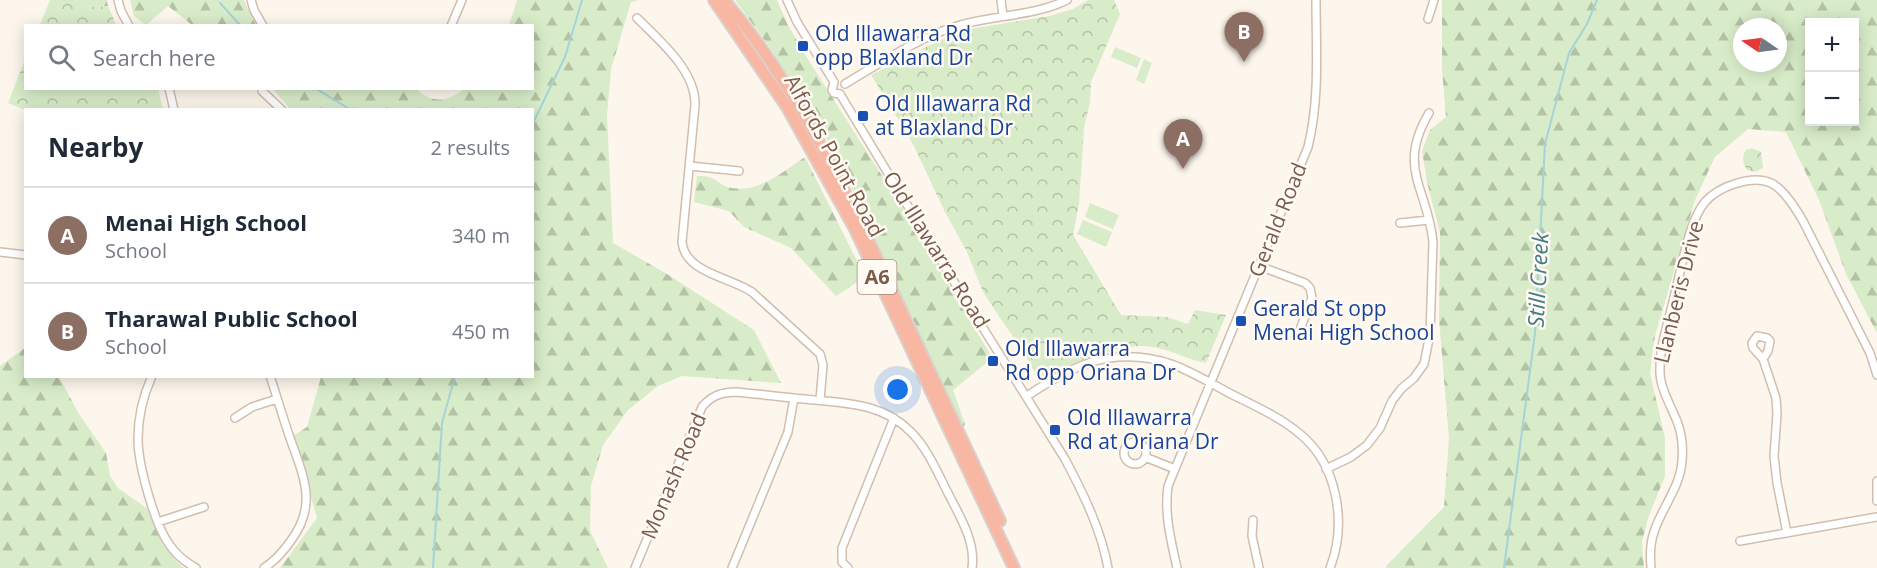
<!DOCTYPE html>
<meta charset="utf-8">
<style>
body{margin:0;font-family:"Open Sans",sans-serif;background:#f2f2f3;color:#1f2937}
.controls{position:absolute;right:18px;top:18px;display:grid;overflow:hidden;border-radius:0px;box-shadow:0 3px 15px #0003}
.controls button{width:54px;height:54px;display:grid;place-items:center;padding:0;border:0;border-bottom:2px solid #e0e1e3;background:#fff;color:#1f2937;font:30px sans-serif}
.compass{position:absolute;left:1733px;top:18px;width:54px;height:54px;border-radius:50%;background:#fff;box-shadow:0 3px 15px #0003;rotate:283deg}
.you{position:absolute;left:898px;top:390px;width:21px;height:21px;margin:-15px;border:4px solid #fff;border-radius:50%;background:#1a73e8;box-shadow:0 0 0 9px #1a73e833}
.badge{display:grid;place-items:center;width:39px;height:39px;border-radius:50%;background:#e76f51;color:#fff;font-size:20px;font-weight:700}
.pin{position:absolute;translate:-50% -50px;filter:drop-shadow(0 2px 3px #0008)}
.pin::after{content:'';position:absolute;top:32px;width:21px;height:18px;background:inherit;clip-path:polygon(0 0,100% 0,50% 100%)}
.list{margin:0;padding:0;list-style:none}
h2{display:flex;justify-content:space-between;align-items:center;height:78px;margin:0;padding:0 24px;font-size:26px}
h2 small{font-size:20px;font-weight:400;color:#747a83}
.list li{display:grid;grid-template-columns:39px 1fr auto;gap:18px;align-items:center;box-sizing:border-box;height:96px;padding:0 24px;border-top:2px solid #e0e1e3}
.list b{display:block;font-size:22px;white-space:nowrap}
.list p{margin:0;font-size:20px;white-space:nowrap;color:#747a83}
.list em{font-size:20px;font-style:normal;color:#747a83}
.icon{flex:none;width:33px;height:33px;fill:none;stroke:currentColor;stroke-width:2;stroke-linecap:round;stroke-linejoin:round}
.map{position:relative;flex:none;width:1877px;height:568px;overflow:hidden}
.search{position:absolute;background:#fff;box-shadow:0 3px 15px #0003;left:24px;top:24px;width:510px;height:66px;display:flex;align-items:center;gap:15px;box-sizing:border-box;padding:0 21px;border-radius:0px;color:#747a83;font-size:22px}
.panel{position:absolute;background:#fff;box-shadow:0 3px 15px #0003;left:24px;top:108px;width:510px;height:270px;border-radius:0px}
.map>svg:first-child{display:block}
.green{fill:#d8ecc9}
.forest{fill:url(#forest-firs);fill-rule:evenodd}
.park{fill:url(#park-crowns)}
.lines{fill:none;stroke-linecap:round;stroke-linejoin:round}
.stream{stroke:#a5d3da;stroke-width:2}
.minor-casing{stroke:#d1beb0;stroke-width:10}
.highway-casing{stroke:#dad1cd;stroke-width:14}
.minor{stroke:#fff;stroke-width:7}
.highway{stroke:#f7b7a3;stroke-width:10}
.transit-dot{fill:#1a4fb4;stroke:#fffaf3;stroke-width:2}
.labels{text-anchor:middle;stroke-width:5;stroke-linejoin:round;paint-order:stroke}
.shield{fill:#fffaf3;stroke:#a28b7f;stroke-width:1.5}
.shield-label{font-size:20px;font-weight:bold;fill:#7a5c4d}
.transit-label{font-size:21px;fill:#164399;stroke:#fffaf3;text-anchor:start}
.street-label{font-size:21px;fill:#7a5c4d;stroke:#fffaf3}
.water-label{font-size:22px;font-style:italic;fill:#437c86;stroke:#fffaf3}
</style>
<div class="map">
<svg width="1877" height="568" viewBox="0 0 1877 568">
<defs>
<pattern id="forest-firs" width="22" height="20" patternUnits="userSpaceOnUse" patternTransform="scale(1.5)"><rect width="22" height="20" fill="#d8ecc9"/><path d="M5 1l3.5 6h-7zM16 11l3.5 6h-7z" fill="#b4c2a5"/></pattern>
<pattern id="park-crowns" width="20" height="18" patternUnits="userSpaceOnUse" patternTransform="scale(1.5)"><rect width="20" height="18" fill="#d8ecc9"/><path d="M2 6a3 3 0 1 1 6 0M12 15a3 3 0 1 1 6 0" fill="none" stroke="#b4c2a5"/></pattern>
</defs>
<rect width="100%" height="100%" fill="#fdf6ec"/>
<path class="green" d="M 1115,47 L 1141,58 L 1137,68 L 1111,57 Z
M 1144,59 L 1152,63 L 1144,84 L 1136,80 Z
M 1090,203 L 1119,215 L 1113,229 L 1085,217 Z
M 1083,220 L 1112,232 L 1106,247 L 1077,234 Z"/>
<path class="forest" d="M 74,0 L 107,0 L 108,6 L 94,7 Z
M 130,0 L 244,0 L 256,25 L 192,25 L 168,6 L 146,25 L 134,16 Z
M 517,0 L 639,0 L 631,2 L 611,69 L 607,116 L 613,243 L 667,274 L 754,330 L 781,383 L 682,376 L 658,386 L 628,410 L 603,445 L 591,486 L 590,531 L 608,568 L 280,568 L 317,518 L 293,436 L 307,427 L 321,377 L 532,376 L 532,110 L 290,109 L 273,89 L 417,89 C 431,104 448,102 464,89 L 532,88 L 532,26 L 509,25 Z
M 735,0 L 777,0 L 788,25 L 804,53 L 902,207 L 990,354 L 990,360 L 953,390 L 965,424 L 964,426 L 962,427 L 956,416 L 869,232 L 866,217 L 819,124 L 769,46 Z
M 1442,0 L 1877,0 L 1877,333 L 1846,274 L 1819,200 L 1786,132 L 1748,129 L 1715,157 L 1695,200 L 1655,336 L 1650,373 L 1665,438 L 1665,476 L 1648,518 L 1642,542 L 1644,568 L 1386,568 L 1387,565 L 1444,507 L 1449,438 L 1439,319 L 1440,233 L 1427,182 L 1422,151 L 1430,130 L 1446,117 L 1442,69 ZM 1810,22 L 1854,22 L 1854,122 L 1810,122 ZM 1742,27 L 1778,27 L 1778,63 L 1742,63 Z
M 805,157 L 865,277 L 836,296 L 791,248 L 744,227 L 729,211 L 694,202 L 697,176 C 718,175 716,185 732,188 C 759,193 784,171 805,157 Z
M 25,348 L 26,376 L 59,377 L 79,414 L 106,453 L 110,476 L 118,488 L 149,510 L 163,545 L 175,560 L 184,568 L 0,568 L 0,366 Z"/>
<path class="park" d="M 50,0 L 74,0 L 94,7 L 108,6 L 116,25 L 40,25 Z
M 1088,0 L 1114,0 L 1120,14 L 1091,82 L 1090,102 L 1084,128 L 1079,204 L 1073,235 L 1121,315 L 1167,317 L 1188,324 L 1195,310 L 1226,315 L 1206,363 C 1188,360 1172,350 1153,347 C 1121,341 1068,365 1039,380 L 1025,355 L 983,292 L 967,252 L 945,212 L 911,140 L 871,75 L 936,42 L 964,30 L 1049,16 L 1073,9 Z
M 25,60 L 26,88 L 158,89 L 163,109 L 25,110 L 8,103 Z
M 1752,148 L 1761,152 L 1763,168 L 1755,172 L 1747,170 C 1743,163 1741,157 1746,150 Z"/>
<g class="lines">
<path class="stream" d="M 220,3 L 241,26
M 315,88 L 351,110
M 532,125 L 565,57 L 582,0
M 433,568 L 442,423 L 455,376
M 1504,568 L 1535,333 L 1545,144 L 1569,53 L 1587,24 L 1597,0"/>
<g class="minor-casing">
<path id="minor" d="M 118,0 L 121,11 L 129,26
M 251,0 L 254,10 L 263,26
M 787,0 L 797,22 L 834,82
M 1001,0 L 1003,16
M 637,18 C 660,41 696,71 695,105 L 682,242 C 685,273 730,277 752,292 L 820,354 L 823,365 L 820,400
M 1428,19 L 1434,0
M 451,26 L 462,0
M 834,82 L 832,90 L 834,93 L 840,94
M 845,84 C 880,63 921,36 960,25 C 995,15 1034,16 1067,0
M 169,88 L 174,110
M 262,91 L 282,110
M 840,94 L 943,264 L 1065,459 C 1083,493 1101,529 1108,568
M 690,166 L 739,171
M 1400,223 L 1429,220
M 0,252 L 26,255
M 1259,266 L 1305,283 L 1310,288 L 1312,298 L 1301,327
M 1390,333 L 1430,334
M 1763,359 L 1768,351 L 1770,341 L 1767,338 L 1757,336 L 1752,343 L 1753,348 L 1763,359 L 1776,398 L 1777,414 L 1774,456 L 1777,483 L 1787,533
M 152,376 C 143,396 138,417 138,439 C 138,464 154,523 169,544 C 176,555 185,562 196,568
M 1027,396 C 1054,378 1085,359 1118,357 C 1164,354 1191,372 1229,393 C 1253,405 1280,417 1300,434 C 1338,465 1347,524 1330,568
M 235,418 L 252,407 L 277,399
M1124 453a11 11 0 1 1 22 0a11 11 0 1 1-22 0Z
M 1145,457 L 1175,469
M 1326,469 L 1351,457 L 1367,445 L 1380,428 L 1392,401 L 1401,389 L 1414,378 L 1424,364 L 1430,334 L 1433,242 C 1428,188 1396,169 1429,113
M 1877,481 L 1877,501
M 1253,520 L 1252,536 L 1259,568
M 158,522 L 204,507
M 1740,541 L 1877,517
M 264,568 C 275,561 282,553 290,542 C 318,505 304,478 290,438 C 283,418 277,397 270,376
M 635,568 L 702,407 C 711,396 721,392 736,392 C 759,394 781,397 804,399 C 843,403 882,402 911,432 C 928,449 938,474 949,495 C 960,517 976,542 972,568
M 732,568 L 788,432 L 794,398
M 848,568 L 842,562 L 842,548 L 894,418
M 1177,568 C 1171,540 1164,515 1168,486 L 1308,147 C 1320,98 1316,50 1316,0
M 1651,568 C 1650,556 1650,543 1654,532 C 1662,507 1680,488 1682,461 C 1683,449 1682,435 1678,424 C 1672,407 1659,388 1660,369 C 1660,344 1669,321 1674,297 C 1681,272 1688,222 1705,202 C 1718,187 1752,174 1771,183 C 1784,189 1796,209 1803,221 L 1870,353 L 1877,375"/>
</g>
<g class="highway-casing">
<path id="highway" d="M 714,0 L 787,107 L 854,227 L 1014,568
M 724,0 C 795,83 842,184 888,282 C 925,361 963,441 1000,521"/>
</g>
<use href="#minor" class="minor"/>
<use href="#highway" class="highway"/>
</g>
<g class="transit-dot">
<rect x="797" y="40" width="12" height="12" rx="3"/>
<rect x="857" y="110" width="12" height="12" rx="3"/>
<rect x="1235" y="315" width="12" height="12" rx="3"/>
<rect x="987" y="355" width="12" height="12" rx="3"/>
<rect x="1049" y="424" width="12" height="12" rx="3"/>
</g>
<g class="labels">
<rect class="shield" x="857.5" y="260" width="39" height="34" rx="4.5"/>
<g class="shield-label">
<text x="877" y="284">A6</text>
</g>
<g class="transit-label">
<text x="815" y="41">Old Illawarra Rd<tspan x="815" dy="24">opp Blaxland Dr</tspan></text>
<text x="875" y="111">Old Illawarra Rd<tspan x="875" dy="24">at Blaxland Dr</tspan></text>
<text x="1253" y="316">Gerald St opp<tspan x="1253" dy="24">Menai High School</tspan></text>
<text x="1005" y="356">Old Illawarra<tspan x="1005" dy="24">Rd opp Oriana Dr</tspan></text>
<text x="1067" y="425">Old Illawarra<tspan x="1067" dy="24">Rd at Oriana Dr</tspan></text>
</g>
<g class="street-label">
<text transform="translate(834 156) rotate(61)" y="7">Alfords Point Road</text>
<text transform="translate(1278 220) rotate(-68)" y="7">Gerald Road</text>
<text transform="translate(936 250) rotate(58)" y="7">Old Illawarra Road</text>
<text transform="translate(1679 292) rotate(-76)" y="7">Llanberis Drive</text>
<text transform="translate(674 476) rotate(-67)" y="7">Monash Road</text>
</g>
<g class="water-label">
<text transform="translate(1538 280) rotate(-87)" y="8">Still Creek</text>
</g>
</g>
</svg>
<div class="controls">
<button>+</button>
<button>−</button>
</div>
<svg class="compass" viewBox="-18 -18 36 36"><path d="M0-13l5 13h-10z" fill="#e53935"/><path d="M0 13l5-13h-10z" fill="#747a83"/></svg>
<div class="you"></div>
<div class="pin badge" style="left:1183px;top:169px;background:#8d6e63">A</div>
<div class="pin badge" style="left:1244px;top:62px;background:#8d6e63">B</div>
<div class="search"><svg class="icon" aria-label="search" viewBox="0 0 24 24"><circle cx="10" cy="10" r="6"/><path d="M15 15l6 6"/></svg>Search here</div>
<section class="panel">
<h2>Nearby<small>2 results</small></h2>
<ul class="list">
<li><span class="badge" style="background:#8d6e63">A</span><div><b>Menai High School</b><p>School</p></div><em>340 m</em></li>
<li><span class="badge" style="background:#8d6e63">B</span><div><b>Tharawal Public School</b><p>School</p></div><em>450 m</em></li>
</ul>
</section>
</div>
